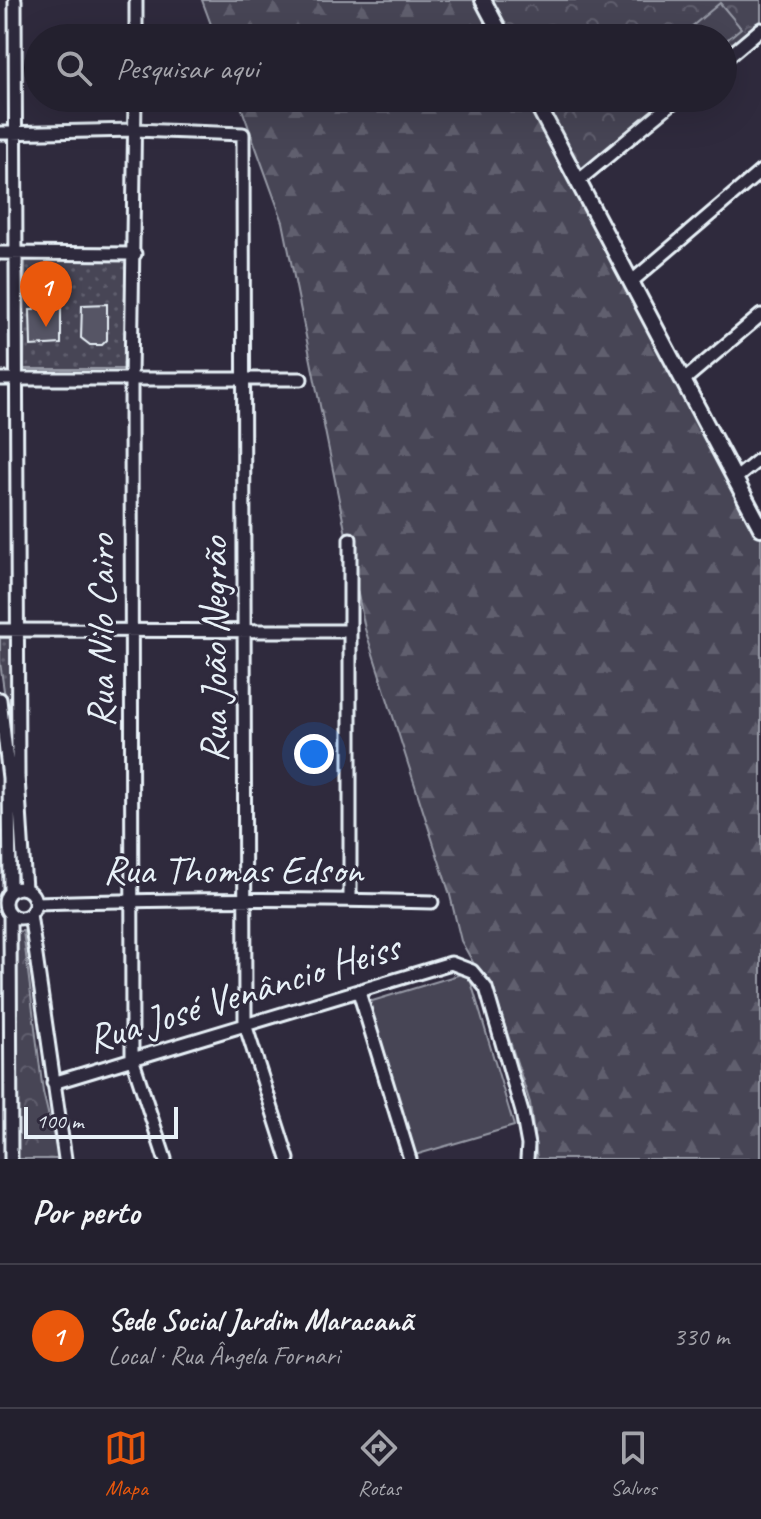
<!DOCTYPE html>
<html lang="pt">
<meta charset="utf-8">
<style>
body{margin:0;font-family:Caveat,sans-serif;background:#2f2d3a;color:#f1f3f6}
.scale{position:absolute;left:24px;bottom:20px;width:154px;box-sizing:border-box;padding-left:8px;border:4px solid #e8f1f8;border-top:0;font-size:22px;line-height:28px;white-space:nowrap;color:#e8f1f8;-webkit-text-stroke:6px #2f2a3d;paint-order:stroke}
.you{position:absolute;left:314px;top:754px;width:28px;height:28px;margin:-20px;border:6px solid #fff;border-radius:50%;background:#1a73e8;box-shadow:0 0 0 12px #1a73e833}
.badge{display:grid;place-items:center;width:52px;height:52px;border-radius:50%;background:#ea580c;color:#fff;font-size:26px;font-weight:700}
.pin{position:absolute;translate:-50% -66px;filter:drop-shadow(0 2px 4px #0008)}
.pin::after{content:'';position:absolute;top:42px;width:28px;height:24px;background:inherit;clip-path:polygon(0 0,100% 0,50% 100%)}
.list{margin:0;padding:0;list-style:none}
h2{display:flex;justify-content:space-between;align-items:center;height:104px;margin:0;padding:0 32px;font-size:34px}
h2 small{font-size:26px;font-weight:400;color:#a3a3aa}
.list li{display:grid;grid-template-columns:52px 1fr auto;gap:24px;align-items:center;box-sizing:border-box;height:144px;padding:0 32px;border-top:2px solid #403e4a}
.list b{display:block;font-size:30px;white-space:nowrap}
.list p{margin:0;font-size:26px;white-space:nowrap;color:#a3a3aa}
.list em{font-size:26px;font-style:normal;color:#a3a3aa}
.icon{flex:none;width:44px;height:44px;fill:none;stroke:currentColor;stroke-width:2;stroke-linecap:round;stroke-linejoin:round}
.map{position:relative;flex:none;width:761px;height:1159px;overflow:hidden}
.search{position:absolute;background:#23202e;box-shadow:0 8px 32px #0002;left:24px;right:24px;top:24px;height:88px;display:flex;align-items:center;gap:20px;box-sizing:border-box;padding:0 28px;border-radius:44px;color:#a3a3aa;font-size:30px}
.sheet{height:248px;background:#23202e}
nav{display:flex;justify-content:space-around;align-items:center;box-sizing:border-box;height:112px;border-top:2px solid #403e4a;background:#23202e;font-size:22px;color:#a3a3aa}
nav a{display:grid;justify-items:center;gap:4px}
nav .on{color:#ea580c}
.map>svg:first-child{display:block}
.grass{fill:url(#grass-dots);stroke:#979aa6;stroke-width:2}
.forest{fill:url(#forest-firs);stroke:#979aa6;stroke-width:2}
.park{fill:url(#park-crowns);stroke:#979aa6;stroke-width:2}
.pitch{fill:#464455;stroke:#979aa6;stroke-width:2}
.building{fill:#575565;stroke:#e8f1f8;stroke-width:2}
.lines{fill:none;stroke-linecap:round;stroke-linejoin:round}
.minor-casing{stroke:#e8f1f8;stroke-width:17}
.tertiary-casing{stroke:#e8f1f8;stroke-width:20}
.minor{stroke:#2f2a3d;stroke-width:11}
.tertiary{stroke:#2f2a3d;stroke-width:14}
.labels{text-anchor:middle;stroke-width:6;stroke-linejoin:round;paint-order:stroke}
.street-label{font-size:40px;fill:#e8f1f8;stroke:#2f2a3d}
</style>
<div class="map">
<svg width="761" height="1159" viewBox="0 0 761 1159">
<defs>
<pattern id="grass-dots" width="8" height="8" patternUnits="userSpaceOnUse" patternTransform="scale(2)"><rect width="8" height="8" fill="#464455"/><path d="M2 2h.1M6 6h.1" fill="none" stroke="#615f6e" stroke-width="1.8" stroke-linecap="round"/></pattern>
<pattern id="forest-firs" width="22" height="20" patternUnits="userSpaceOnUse" patternTransform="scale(2)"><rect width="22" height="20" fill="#464455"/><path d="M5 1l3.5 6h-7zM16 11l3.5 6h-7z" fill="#615f6e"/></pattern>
<pattern id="park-crowns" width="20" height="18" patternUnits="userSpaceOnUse" patternTransform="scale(2)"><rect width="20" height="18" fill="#464455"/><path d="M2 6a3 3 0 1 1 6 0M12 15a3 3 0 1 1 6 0" fill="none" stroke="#615f6e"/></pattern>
</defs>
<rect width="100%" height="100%" fill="#2f2a3d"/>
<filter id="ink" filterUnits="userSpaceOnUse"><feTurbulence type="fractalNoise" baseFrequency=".0125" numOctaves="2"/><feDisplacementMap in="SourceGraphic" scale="16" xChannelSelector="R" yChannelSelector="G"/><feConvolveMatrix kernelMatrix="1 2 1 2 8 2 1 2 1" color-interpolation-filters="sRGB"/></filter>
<g filter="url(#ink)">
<path class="grass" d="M 25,260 L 126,261 L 125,369 L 24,369 Z
M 0,638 L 11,638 L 10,734 L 0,662 Z"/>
<path class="forest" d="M 202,0 L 482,0 L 502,38 L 216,38 Z
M 238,98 L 533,98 L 761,534 L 761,1159 L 537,1159 L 530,1103 L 490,980 L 475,966 L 461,941 L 450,895 L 365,629 L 283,222 Z"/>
<path class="park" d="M 486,0 L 761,0 L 761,25 L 723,56 L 723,38 L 506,38 Z
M 537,98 L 673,98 L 578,176 Z
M 23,931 L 43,1092 L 59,1159 L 16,1159 L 11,932 Z"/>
<path class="pitch" d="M 720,3 L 741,28 L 723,43 L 723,38 L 678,38 Z
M 468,972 L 514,1126 L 415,1155 L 369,1002 Z"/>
<path class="building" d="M 49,281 L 68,282 L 67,296 L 48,295 Z
M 35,300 L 55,302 L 61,306 L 61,344 L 31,346 L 30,310 L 34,310 Z
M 107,304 L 107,340 L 102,345 L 90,345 L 81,338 L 82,305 Z"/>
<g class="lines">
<g class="minor-casing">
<path id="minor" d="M 15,0 L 18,777 L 25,889
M 136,38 L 136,0
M 723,61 L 761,29
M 135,98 L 131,379 L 132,1058 L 165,1159
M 0,133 L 135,130 L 243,134 L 245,1024 L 288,1159
M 578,181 L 678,98
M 0,253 L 135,254
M 631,282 L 761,171
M 0,379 L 301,379
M 683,381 L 761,315
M 735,479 L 761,458
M 0,630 L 350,631
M 0,699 L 9,778 L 10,892
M5 903a15 15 0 1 1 30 0a15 15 0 1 1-30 0Z
M 350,900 L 350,539
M 35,903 C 167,899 300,898 432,902
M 10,914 L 11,1159
M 30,914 L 65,1159
M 359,992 L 410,1159
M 53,1083 L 451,963 L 472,971 L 486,988 L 522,1112 L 528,1145 L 527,1159"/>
</g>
<g class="tertiary-casing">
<path id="tertiary" d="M 483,0 L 503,38
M 534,98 L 761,528"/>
</g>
<use href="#minor" class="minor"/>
<use href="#tertiary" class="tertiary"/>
</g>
</g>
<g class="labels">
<g class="street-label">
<text transform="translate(100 631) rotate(-90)" y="14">Rua Nilo Cairo</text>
<text transform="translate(213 650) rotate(-90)" y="14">Rua João Negrão</text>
<text x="233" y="883">Rua Thomas Edson</text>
<text transform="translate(243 992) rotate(-17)" y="14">Rua José Venâncio Heiss</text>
</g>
</g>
</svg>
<div class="scale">100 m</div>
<div class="you"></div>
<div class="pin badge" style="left:46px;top:327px">1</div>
<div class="search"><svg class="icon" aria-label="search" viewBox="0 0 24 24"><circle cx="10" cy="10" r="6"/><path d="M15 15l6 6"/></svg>Pesquisar aqui</div>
</div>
<section class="sheet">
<h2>Por perto<small></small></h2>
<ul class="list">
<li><span class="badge">1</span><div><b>Sede Social Jardim Maracanã</b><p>Local · Rua Ângela Fornari</p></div><em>330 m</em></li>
</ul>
</section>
<nav>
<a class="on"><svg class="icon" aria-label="map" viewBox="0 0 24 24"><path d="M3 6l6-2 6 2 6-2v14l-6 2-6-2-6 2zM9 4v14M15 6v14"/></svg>Mapa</a>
<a><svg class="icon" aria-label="directions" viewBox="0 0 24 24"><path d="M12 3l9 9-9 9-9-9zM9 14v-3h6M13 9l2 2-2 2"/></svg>Rotas</a>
<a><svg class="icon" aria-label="saved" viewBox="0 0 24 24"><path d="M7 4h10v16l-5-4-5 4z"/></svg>Salvos</a>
</nav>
